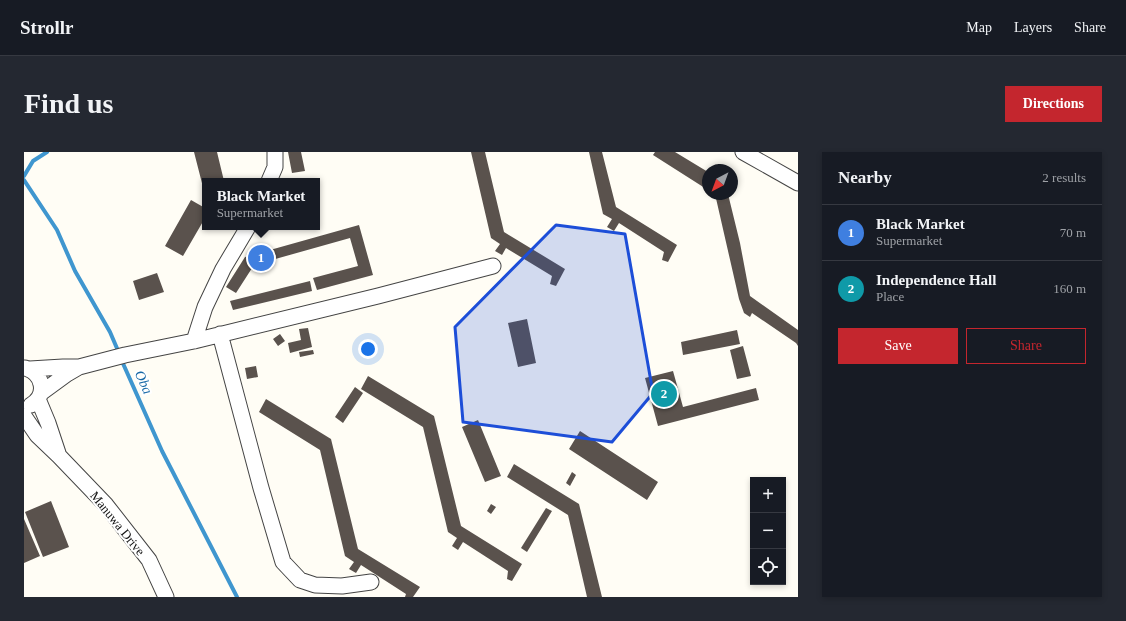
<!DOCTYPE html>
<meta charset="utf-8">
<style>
body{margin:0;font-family:"Times New Roman",serif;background:#242831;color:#f1f3f6}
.controls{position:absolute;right:12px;bottom:12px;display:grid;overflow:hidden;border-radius:0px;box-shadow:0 2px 6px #0003}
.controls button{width:36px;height:36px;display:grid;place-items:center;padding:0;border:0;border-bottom:1px solid #363941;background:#171b24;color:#f1f3f6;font:20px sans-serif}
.compass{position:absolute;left:678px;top:12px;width:36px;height:36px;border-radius:50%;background:#171b24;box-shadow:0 2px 6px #0003;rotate:221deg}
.you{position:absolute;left:344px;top:197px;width:14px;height:14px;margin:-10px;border:3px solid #fff;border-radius:50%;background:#1a73e8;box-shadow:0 0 0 6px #1a73e833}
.badge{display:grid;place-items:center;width:26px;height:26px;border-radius:50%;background:#c4262e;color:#fff;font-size:13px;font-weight:700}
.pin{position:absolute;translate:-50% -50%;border:2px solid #fff;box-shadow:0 1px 4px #0006}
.popup{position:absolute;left:178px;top:26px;width:118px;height:52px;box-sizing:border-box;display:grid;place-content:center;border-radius:0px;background:#171b24;filter:drop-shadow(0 1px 3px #0005);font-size:13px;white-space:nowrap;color:#9ea1a6}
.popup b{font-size:15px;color:#f1f3f6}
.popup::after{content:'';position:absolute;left:50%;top:100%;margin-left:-8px;border:8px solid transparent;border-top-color:#171b24}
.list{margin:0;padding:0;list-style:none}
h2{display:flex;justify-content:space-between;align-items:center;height:52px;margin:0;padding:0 16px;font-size:17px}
h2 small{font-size:13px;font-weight:400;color:#9ea1a6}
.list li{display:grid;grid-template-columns:26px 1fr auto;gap:12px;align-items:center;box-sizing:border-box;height:56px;padding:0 16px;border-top:1px solid #363941}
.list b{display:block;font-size:15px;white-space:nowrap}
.list p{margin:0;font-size:13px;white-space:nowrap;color:#9ea1a6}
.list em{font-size:13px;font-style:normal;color:#9ea1a6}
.actions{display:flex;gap:8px;padding:12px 16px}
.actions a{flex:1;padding:9px 0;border:1px solid #c4262e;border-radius:0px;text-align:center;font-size:14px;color:#c4262e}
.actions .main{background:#c4262e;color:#fff}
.icon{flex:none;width:22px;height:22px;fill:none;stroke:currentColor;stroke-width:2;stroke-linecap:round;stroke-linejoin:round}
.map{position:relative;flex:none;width:774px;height:445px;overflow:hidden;border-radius:0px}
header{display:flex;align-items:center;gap:24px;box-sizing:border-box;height:56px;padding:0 20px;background:#171b24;border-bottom:1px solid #363941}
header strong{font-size:19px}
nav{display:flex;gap:22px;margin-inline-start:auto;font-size:14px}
.intro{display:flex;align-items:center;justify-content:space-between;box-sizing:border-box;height:96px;padding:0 24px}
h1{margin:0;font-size:28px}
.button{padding:10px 18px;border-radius:0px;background:#c4262e;color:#fff;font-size:14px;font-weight:700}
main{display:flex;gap:24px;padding:0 24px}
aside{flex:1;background:#171b24;border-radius:0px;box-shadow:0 2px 6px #0003}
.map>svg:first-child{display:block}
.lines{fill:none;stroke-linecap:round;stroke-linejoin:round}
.stream{stroke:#3f96cf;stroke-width:4}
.building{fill:#5a524d}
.minor-casing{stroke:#444;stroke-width:17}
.minor{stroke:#fff;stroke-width:15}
.marked{fill:#1d4ed8;fill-opacity:0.2;stroke:#1d4ed8;stroke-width:3;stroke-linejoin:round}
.labels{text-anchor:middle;stroke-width:4;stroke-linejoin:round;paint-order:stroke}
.street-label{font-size:13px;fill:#111;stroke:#fff}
.water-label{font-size:14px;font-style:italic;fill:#1768a6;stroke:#fff}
</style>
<header>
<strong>Strollr</strong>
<nav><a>Map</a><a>Layers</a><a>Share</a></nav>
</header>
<div class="intro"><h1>Find us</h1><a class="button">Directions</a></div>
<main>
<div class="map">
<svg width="774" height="445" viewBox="0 0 774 445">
<rect width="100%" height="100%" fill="#fffdf5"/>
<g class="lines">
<path class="stream" d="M 0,24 L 9,9 L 23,0
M 0,28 L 33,78 L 51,119 L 86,180 L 95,201
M 97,207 L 138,299 L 213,445"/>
</g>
<path class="building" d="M 170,0 L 193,0 L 200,29 L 181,29 L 181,43 Z
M 264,0 L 277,0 L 281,19 L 268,21 Z
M 447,0 L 461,0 L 480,80 L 541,117 L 532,134 L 526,132 L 528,124 L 482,96 L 478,103 L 471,99 L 476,92 L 467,86 Z
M 565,0 L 578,0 L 592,55 L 653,93 L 644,110 L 638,108 L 640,100 L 595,71 L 590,79 L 583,75 L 588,67 L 579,62 Z
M 631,0 L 651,0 L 684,20 L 684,38 L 629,3 Z
M 691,42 L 704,42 L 716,91 L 726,144 L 774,178 L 774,194 L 772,191 L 728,161 L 726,165 L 720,161 L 715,147 Z
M 167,48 L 181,56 L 181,66 L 159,104 L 141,94 Z
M 335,73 L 349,123 L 293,138 L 289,126 L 334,114 L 326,86 L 230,113 L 212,141 L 202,135 L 221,105 Z
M 133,121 L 140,140 L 115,148 L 109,129 Z
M 286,129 L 288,139 L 209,158 L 206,149 Z
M 503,167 L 512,211 L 494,215 L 484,171 Z
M 284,176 L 288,195 L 266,201 L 264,191 L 277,188 L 275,177 Z
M 713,178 L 716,192 L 659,203 L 657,190 Z
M 256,182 L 261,189 L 254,194 L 249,187 Z
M 719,194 L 727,224 L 713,227 L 706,198 Z
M 289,198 L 290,202 L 276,205 L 275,200 Z
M 232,214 L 234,225 L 223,227 L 221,216 Z
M 649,219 L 659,255 L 732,236 L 735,248 L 634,274 L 621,226 Z
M 344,224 L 410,264 L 437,374 L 498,412 L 488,429 L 483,427 L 484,419 L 439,390 L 434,398 L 428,394 L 433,386 L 424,380 L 399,275 L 337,237 Z
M 331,235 L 339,241 L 319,271 L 311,265 Z
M 242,247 L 307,287 L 334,397 L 396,435 L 389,445 L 381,445 L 382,442 L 337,413 L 332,421 L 325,417 L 330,410 L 321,404 L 296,298 L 235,260 Z
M 454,268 L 477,324 L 461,330 L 438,275 Z
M 556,279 L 634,330 L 623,348 L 545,297 Z
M 490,312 L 555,352 L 578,445 L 563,445 L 544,363 L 483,325 Z
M 548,320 L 552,323 L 546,334 L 542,331 Z
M 27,349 L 45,395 L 19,405 L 1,360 Z
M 467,352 L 472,355 L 467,362 L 463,359 Z
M 522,356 L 528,359 L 503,400 L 497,396 Z
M 0,367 L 16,404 L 0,411 Z"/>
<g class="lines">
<g class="minor-casing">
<path id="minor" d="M 719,0 L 774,31
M 245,29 L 251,15 L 251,0
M 196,182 L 237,336 L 259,410 L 276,428 L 291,433 L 318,434 L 347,430
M 170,189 L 181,155 L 199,117 L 224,75
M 1,216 C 19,221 24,243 7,253
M 6,217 L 39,215 L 55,215 L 101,203 L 170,189 L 354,144 L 469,114
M 17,241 L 43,222 L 55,215
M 14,247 L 24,271 L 34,301
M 0,264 L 13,283 L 35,304 L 82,353 L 125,408 L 142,445"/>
</g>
<use href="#minor" class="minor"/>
</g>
<path class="marked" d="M 532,73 L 601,82 L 629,241 L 588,290 L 439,270 L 431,175 Z"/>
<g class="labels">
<g class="street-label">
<text transform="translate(94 371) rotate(51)" y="5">Manuwa Drive</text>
</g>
<g class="water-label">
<text transform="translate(120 230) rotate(66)" y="5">Oba</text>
</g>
</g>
</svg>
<div class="controls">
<button>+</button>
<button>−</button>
<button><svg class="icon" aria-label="locate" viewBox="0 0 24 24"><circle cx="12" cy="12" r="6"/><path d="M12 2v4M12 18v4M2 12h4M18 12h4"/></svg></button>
</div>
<svg class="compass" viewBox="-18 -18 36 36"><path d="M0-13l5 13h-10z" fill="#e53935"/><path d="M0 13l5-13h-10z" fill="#9ea1a6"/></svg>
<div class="you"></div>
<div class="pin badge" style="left:237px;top:106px;background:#3f7fe0">1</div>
<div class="popup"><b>Black Market</b>Supermarket</div>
<div class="pin badge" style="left:640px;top:242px;background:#0f9aa8">2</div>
</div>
<aside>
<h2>Nearby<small>2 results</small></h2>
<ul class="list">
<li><span class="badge" style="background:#3f7fe0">1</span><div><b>Black Market</b><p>Supermarket</p></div><em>70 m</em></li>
<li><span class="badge" style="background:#0f9aa8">2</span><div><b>Independence Hall</b><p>Place</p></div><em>160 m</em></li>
</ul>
<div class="actions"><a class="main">Save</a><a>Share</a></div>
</aside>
</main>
